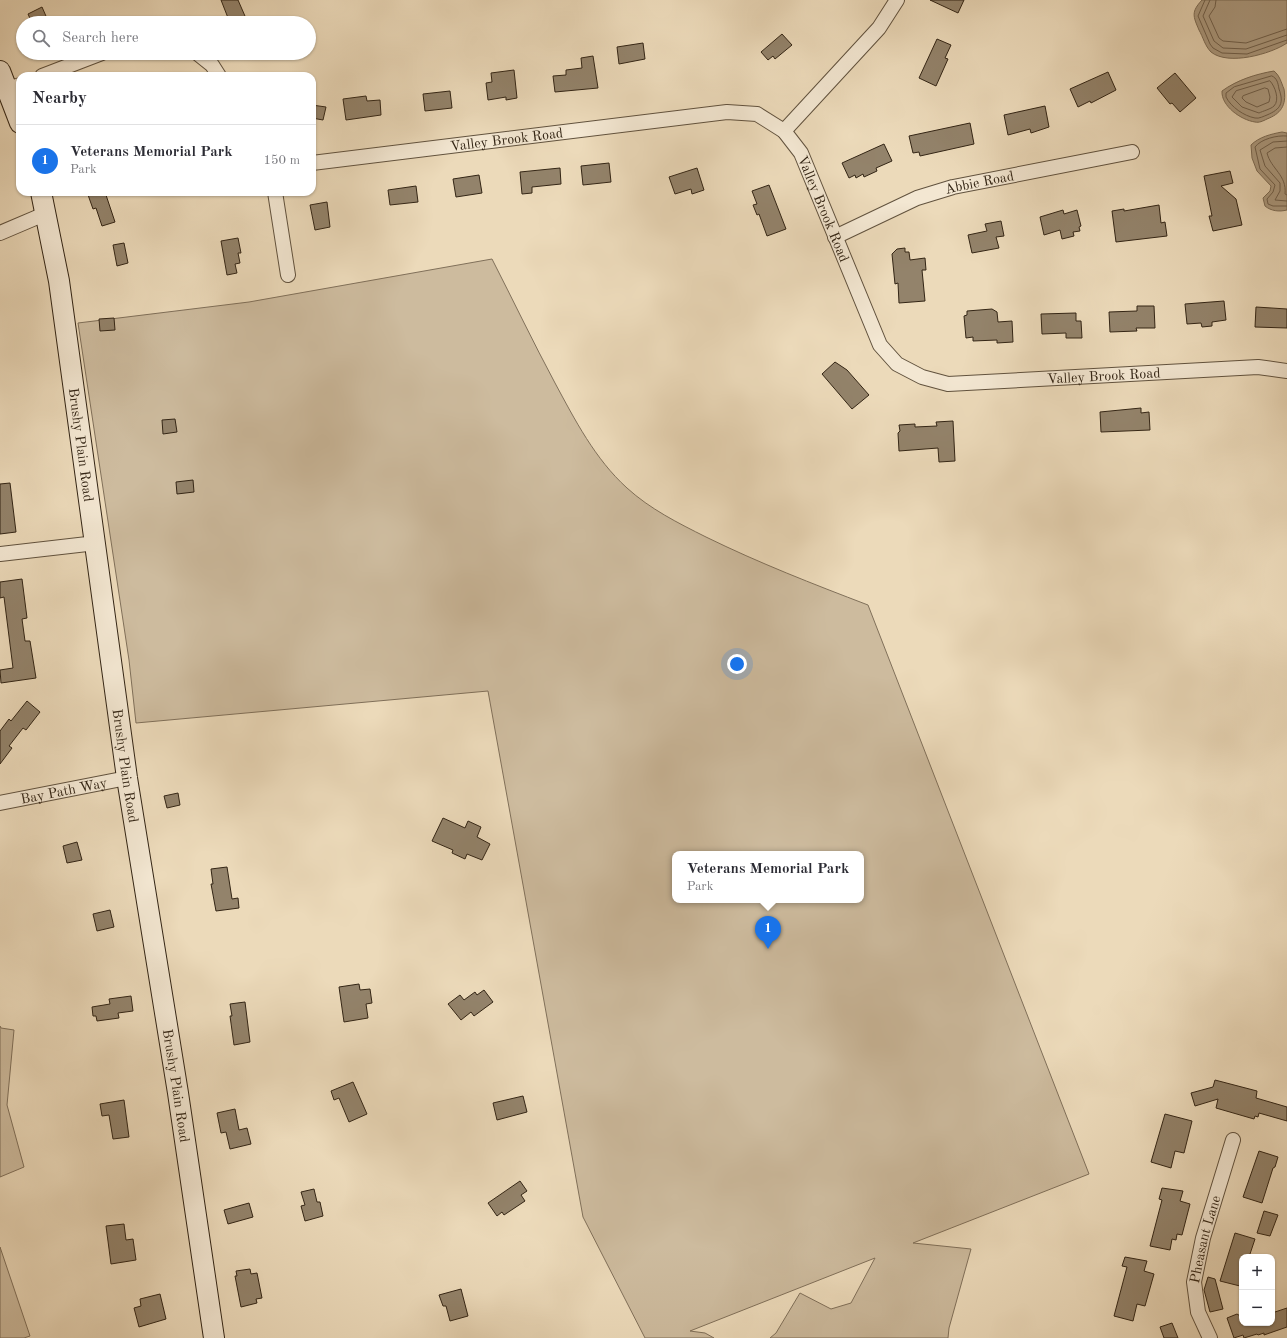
<!DOCTYPE html>
<meta charset="utf-8">
<style>
body{margin:0;font-family:"Old Standard TT",serif;background:#f2f2f3;color:#2b2b33}
.controls{position:absolute;right:12px;bottom:12px;display:grid;overflow:hidden;border-radius:8px;box-shadow:0 1px 3px #0004}
.controls button{width:36px;height:36px;display:grid;place-items:center;padding:0;border:0;border-bottom:1px solid #e1e1e2;background:#fff;color:#2b2b33;font:20px sans-serif}
.you{position:absolute;left:737px;top:664px;width:14px;height:14px;margin:-10px;border:3px solid #fff;border-radius:50%;background:#1a73e8;box-shadow:0 0 0 6px #1a73e833}
.badge{display:grid;place-items:center;width:26px;height:26px;border-radius:50%;background:#1a73e8;color:#fff;font-size:13px;font-weight:700}
.pin{position:absolute;translate:-50% -33px;filter:drop-shadow(0 1px 2px #0008)}
.pin::after{content:'';position:absolute;top:21px;width:14px;height:12px;background:inherit;clip-path:polygon(0 0,100% 0,50% 100%)}
.popup{position:absolute;left:672px;top:851px;width:192px;height:52px;box-sizing:border-box;display:grid;place-content:center;border-radius:8px;background:#fff;filter:drop-shadow(0 1px 3px #0005);font-size:13px;white-space:nowrap;color:#7c7c81}
.popup b{font-size:15px;color:#2b2b33}
.popup::after{content:'';position:absolute;left:50%;top:100%;margin-left:-8px;border:8px solid transparent;border-top-color:#fff}
.list{margin:0;padding:0;list-style:none}
h2{display:flex;justify-content:space-between;align-items:center;height:52px;margin:0;padding:0 16px;font-size:17px}
h2 small{font-size:13px;font-weight:400;color:#7c7c81}
.list li{display:grid;grid-template-columns:26px 1fr auto;gap:12px;align-items:center;box-sizing:border-box;height:72px;padding:0 16px;border-top:1px solid #e1e1e2}
.list b{display:block;font-size:15px;white-space:nowrap}
.list p{margin:0;font-size:13px;white-space:nowrap;color:#7c7c81}
.list em{font-size:13px;font-style:normal;color:#7c7c81}
.icon{flex:none;width:22px;height:22px;fill:none;stroke:currentColor;stroke-width:2;stroke-linecap:round;stroke-linejoin:round}
.map{position:relative;flex:none;width:1287px;height:1338px;overflow:hidden}
.search{position:absolute;background:#fff;box-shadow:0 1px 3px #0004;left:16px;top:16px;width:300px;height:44px;display:flex;align-items:center;gap:10px;box-sizing:border-box;padding:0 14px;border-radius:22px;color:#7c7c81;font-size:15px}
.panel{position:absolute;background:#fff;box-shadow:0 1px 3px #0004;left:16px;top:72px;width:300px;height:124px;border-radius:12px}
.map>svg:first-child{display:block}
.green{fill:#cdbb9e;stroke:#80705a;fill-rule:evenodd}
.water{fill:#ad9c82;stroke:#7c6c56}
.lines{fill:none;stroke-linecap:round;stroke-linejoin:round}
.shore{stroke:#70604c;stroke-width:1}
.building{fill:#93836b;stroke:#332515}
.minor-casing{stroke:#61523e;stroke-width:16}
.secondary-casing{stroke:#332515;stroke-width:22}
.minor{stroke:#f3e7d2;stroke-width:14}
.secondary{stroke:#f3e7d2;stroke-width:20}
.labels{text-anchor:middle;stroke-width:3;stroke-linejoin:round;paint-order:stroke}
.street-label{font-size:14px;fill:#332515;stroke:#f3e7d2}
</style>
<div class="map">
<svg width="1287" height="1338" viewBox="0 0 1287 1338">
<rect width="100%" height="100%" fill="#ecdaba"/>
<filter id="stains"><feTurbulence type="fractalNoise" baseFrequency=".005" numOctaves="4"/><feColorMatrix values="0 0 0 0 .2 0 0 0 0 .09 0 0 0 0 .02 0 0 0 .5 -.17"/></filter>
<radialGradient id="worn" r=".72"><stop offset=".6" stop-color="#630" stop-opacity="0"/><stop offset="1" stop-color="#630" stop-opacity=".3"/></radialGradient>
<path class="green" d="M 492,259 C 513,300 533,342 555,383 C 575,420 595,459 627,488 C 650,509 678,523 706,537 C 759,563 813,584 868,605 L 1089,1174 L 913,1243 L 971,1249 L 949,1328 L 948,1338 L 770,1338 L 776,1333 L 800,1293 L 831,1309 L 851,1303 L 875,1258 L 690,1331 L 705,1333 L 714,1338 L 645,1338 L 583,1217 L 488,691 L 136,723 L 129,660 L 78,323 L 249,302 ZM 675,854 L 861,854 L 861,900 L 675,900 Z
M 0,1026 L 1,1028 L 14,1030 L 7,1105 L 24,1167 L 0,1177 Z
M 0,1247 L 30,1336 L 24,1338 L 0,1338 Z"/>
<path class="water" d="M 1202,0 L 1287,0 L 1287,43 C 1271,54 1228,66 1211,52 C 1205,46 1203,37 1199,30 C 1193,16 1191,12 1202,0 Z
M 1274,71 C 1280,76 1281,82 1284,89 C 1287,106 1280,114 1267,119 C 1263,121 1259,123 1255,122 C 1241,120 1221,106 1222,91 C 1237,80 1256,74 1274,71 Z
M 1282,132 L 1287,133 L 1287,210 C 1279,212 1271,211 1265,206 L 1263,198 L 1270,191 L 1271,186 L 1257,171 L 1252,158 L 1251,145 C 1259,137 1271,134 1282,132 Z"/>
<g class="lines">
<path class="shore" d="M 1205,0 L 1198,16 L 1210,44 L 1213,48 L 1222,53 L 1247,54 L 1287,40
M 1210,0 L 1203,16 L 1214,41 L 1223,48 L 1246,49 L 1287,35
M 1216,0 L 1215,7 L 1209,16 L 1219,38 L 1223,41 L 1246,43 L 1287,29
M 1272,76 C 1277,78 1278,83 1279,89 C 1284,103 1281,109 1267,115 C 1264,116 1259,119 1255,118 C 1244,116 1231,107 1226,97 L 1226,93 L 1234,87 Z
M 1270,81 C 1275,86 1280,100 1274,106 C 1271,109 1263,111 1259,113 L 1242,107 L 1232,97 L 1236,91 Z
M 1265,88 L 1268,89 L 1270,97 L 1269,102 L 1257,107 L 1246,102 L 1242,98 L 1243,96 Z
M 1287,136 C 1277,135 1261,139 1255,147 L 1260,169 L 1275,185 L 1273,192 L 1267,199 L 1268,204 L 1273,206 L 1287,206
M 1287,141 L 1273,142 L 1260,150 L 1265,166 L 1280,183 L 1280,191 L 1275,200 L 1287,201
M 1287,147 L 1275,148 L 1267,153 C 1271,169 1287,175 1285,194 L 1287,195"/>
</g>
<path class="building" d="M 221,0 L 238,0 L 248,23 L 230,23 Z
M 930,0 L 964,0 L 958,13 Z
M 42,7 L 49,23 L 32,23 L 28,14 Z
M 782,34 L 792,45 L 775,59 L 773,56 L 768,60 L 761,52 Z
M 937,39 L 951,45 L 945,58 L 948,59 L 936,86 L 919,78 Z
M 643,43 L 645,59 L 619,64 L 617,47 Z
M 593,56 L 598,88 L 555,92 L 553,76 L 566,75 L 566,70 L 582,68 L 581,58 Z
M 514,70 L 517,98 L 506,100 L 506,97 L 488,100 L 486,83 L 492,82 L 491,73 Z
M 1108,72 L 1116,90 L 1091,103 L 1090,101 L 1078,107 L 1070,89 Z
M 1175,73 L 1196,98 L 1180,112 L 1172,103 L 1170,104 L 1157,88 Z
M 450,91 L 452,108 L 425,111 L 423,94 Z
M 366,96 L 367,101 L 380,100 L 381,115 L 346,120 L 343,99 Z
M 312,105 L 326,107 L 323,120 L 312,118 Z
M 1045,106 L 1049,127 L 1031,133 L 1030,129 L 1008,135 L 1004,115 Z
M 970,123 L 974,144 L 920,156 L 919,152 L 913,153 L 909,136 Z
M 884,144 L 892,161 L 876,168 L 877,171 L 864,177 L 863,174 L 856,178 L 855,175 L 849,178 L 842,163 Z
M 609,163 L 611,182 L 583,185 L 581,166 Z
M 560,168 L 561,184 L 532,187 L 532,193 L 522,194 L 520,172 Z
M 697,168 L 704,190 L 692,194 L 691,189 L 675,194 L 669,177 Z
M 1230,171 L 1233,183 L 1221,186 L 1236,199 L 1242,225 L 1213,231 L 1209,216 L 1212,216 L 1204,176 Z
M 479,175 L 482,193 L 456,197 L 453,179 Z
M 769,185 L 786,229 L 767,236 L 759,214 L 757,215 L 753,205 L 757,204 L 752,191 Z
M 416,186 L 418,202 L 390,205 L 388,190 Z
M 87,192 L 105,192 L 115,222 L 102,226 L 96,208 L 93,209 Z
M 327,202 L 330,227 L 315,230 L 310,205 Z
M 1159,205 L 1161,223 L 1165,222 L 1167,236 L 1116,242 L 1112,211 L 1124,209 L 1124,211 Z
M 1063,210 L 1064,214 L 1077,210 L 1081,226 L 1079,227 L 1080,231 L 1073,232 L 1074,236 L 1062,239 L 1060,230 L 1044,235 L 1040,217 Z
M 1001,221 L 1004,236 L 996,237 L 999,248 L 972,253 L 968,235 L 987,231 L 985,224 Z
M 238,238 L 241,253 L 238,253 L 240,263 L 235,264 L 237,273 L 227,275 L 221,241 Z
M 124,243 L 128,263 L 117,266 L 113,245 Z
M 905,248 L 905,252 L 909,252 L 910,260 L 925,258 L 926,270 L 922,270 L 925,301 L 899,303 L 898,283 L 895,284 L 892,254 L 897,249 Z
M 1224,301 L 1226,320 L 1212,322 L 1212,326 L 1202,327 L 1201,323 L 1187,324 L 1185,304 Z
M 1137,306 L 1154,306 L 1155,328 L 1136,328 L 1137,331 L 1110,332 L 1109,312 L 1137,311 Z
M 1256,307 L 1287,309 L 1287,328 L 1255,327 Z
M 992,309 L 997,312 L 998,322 L 1012,321 L 1013,342 L 997,343 L 997,340 L 973,341 L 973,337 L 966,338 L 964,316 L 967,315 L 967,311 Z
M 1076,313 L 1076,321 L 1081,321 L 1082,338 L 1066,338 L 1066,333 L 1042,334 L 1041,314 Z
M 114,318 L 115,330 L 100,331 L 99,319 Z
M 835,362 L 847,370 L 869,395 L 852,409 L 822,374 Z
M 1141,408 L 1141,413 L 1149,412 L 1150,430 L 1101,432 L 1100,412 Z
M 175,419 L 177,432 L 163,434 L 162,420 Z
M 953,421 L 955,461 L 939,462 L 938,448 L 899,451 L 898,433 L 900,431 L 899,425 L 915,424 L 915,427 L 937,426 L 936,422 Z
M 193,480 L 194,492 L 177,494 L 176,482 Z
M 10,483 L 16,532 L 0,534 L 0,484 Z
M 22,579 L 27,618 L 22,619 L 25,641 L 30,641 L 36,678 L 1,683 L 0,670 L 13,668 L 4,597 L 0,598 L 0,582 Z
M 27,701 L 40,712 L 26,730 L 23,728 L 9,746 L 12,748 L 0,764 L 0,731 L 9,719 L 11,721 Z
M 178,793 L 180,805 L 167,808 L 164,796 Z
M 443,818 L 465,828 L 468,821 L 481,827 L 477,837 L 490,844 L 482,860 L 467,854 L 465,859 L 452,853 L 453,850 L 432,841 Z
M 77,842 L 82,860 L 67,863 L 63,846 Z
M 227,867 L 232,899 L 238,898 L 239,908 L 216,911 L 211,884 L 213,884 L 211,869 Z
M 110,910 L 114,927 L 97,931 L 93,914 Z
M 359,984 L 360,990 L 370,989 L 372,1003 L 366,1004 L 368,1018 L 344,1022 L 339,987 Z
M 484,990 L 493,1002 L 474,1016 L 471,1012 L 461,1020 L 448,1004 L 460,995 L 464,1000 L 475,992 L 477,995 Z
M 131,996 L 133,1011 L 118,1013 L 119,1018 L 97,1021 L 96,1016 L 93,1016 L 92,1007 L 110,1004 L 109,999 Z
M 245,1002 L 250,1042 L 234,1045 L 230,1016 L 232,1016 L 230,1004 Z
M 1215,1080 L 1257,1091 L 1256,1098 L 1287,1107 L 1287,1121 L 1259,1113 L 1258,1117 L 1255,1116 L 1254,1119 L 1216,1108 L 1218,1099 L 1195,1106 L 1191,1093 L 1213,1087 Z
M 353,1082 L 367,1114 L 349,1122 L 339,1098 L 334,1100 L 331,1091 Z
M 523,1096 L 527,1112 L 497,1120 L 493,1103 Z
M 124,1100 L 129,1137 L 113,1139 L 109,1115 L 102,1116 L 100,1104 Z
M 235,1109 L 239,1130 L 247,1128 L 251,1144 L 230,1149 L 226,1132 L 221,1133 L 217,1113 Z
M 1165,1114 L 1192,1121 L 1184,1153 L 1175,1151 L 1171,1168 L 1151,1162 Z
M 1259,1151 L 1278,1157 L 1275,1167 L 1273,1168 L 1262,1203 L 1243,1197 Z
M 520,1181 L 527,1191 L 521,1195 L 525,1201 L 504,1215 L 502,1212 L 497,1216 L 488,1203 Z
M 1162,1188 L 1183,1191 L 1180,1201 L 1190,1204 L 1182,1235 L 1177,1234 L 1176,1240 L 1172,1239 L 1170,1250 L 1150,1246 L 1162,1200 L 1159,1199 Z
M 314,1189 L 317,1202 L 320,1202 L 323,1216 L 305,1221 L 301,1206 L 305,1205 L 301,1192 Z
M 249,1203 L 253,1217 L 228,1224 L 224,1210 Z
M 1264,1211 L 1278,1215 L 1270,1236 L 1257,1233 Z
M 124,1224 L 126,1240 L 133,1239 L 136,1260 L 111,1264 L 106,1226 Z
M 1235,1233 L 1255,1239 L 1249,1257 L 1242,1257 L 1242,1279 L 1240,1286 L 1220,1281 Z
M 1125,1257 L 1147,1261 L 1144,1271 L 1154,1274 L 1145,1306 L 1137,1304 L 1133,1321 L 1114,1316 L 1127,1267 L 1122,1266 Z
M 250,1269 L 251,1274 L 257,1273 L 262,1298 L 256,1299 L 257,1303 L 241,1307 L 235,1276 L 237,1276 L 236,1271 Z
M 1208,1277 L 1215,1279 L 1223,1309 L 1210,1312 L 1204,1290 Z
M 461,1289 L 468,1316 L 450,1321 L 446,1306 L 443,1306 L 439,1295 Z
M 160,1294 L 166,1319 L 139,1327 L 134,1308 L 141,1306 L 140,1299 Z
M 1287,1308 L 1287,1327 L 1264,1335 L 1264,1333 L 1258,1335 L 1257,1334 L 1244,1338 L 1243,1335 L 1234,1338 L 1227,1318 L 1237,1314 L 1242,1317 L 1242,1323 L 1272,1323 L 1272,1313 Z
M 1172,1323 L 1178,1338 L 1164,1338 L 1160,1327 Z"/>
<g class="lines">
<g class="minor-casing">
<g id="minor">
<path d="M 197,53 L 212,65 L 219,76"/>
<path d="M 42,76 L 102,53"/>
<path d="M 8,89 L 20,85"/>
<path d="M 784,131 L 879,28 L 897,0"/>
<path id="s1" d="M 312,163 L 727,112 L 757,114 L 784,131 L 801,153 L 880,345 L 897,364 L 922,377 L 948,384 L 1258,367 L 1287,371"/>
<path d="M 275,192 L 288,275"/>
<path d="M 0,233 L 47,213"/>
<path id="s2" d="M 835,237 L 917,198 L 953,187 L 1132,152"/>
<path d="M 0,554 L 96,543"/>
<path id="s3" d="M 0,803 L 127,778"/>
<path id="s4" d="M 1210,1338 L 1198,1312 L 1194,1282 L 1203,1238 L 1233,1140"/>
</g>
</g>
<g class="secondary-casing">
<g id="secondary">
<path d="M 0,71 L 20,123"/>
<path id="s5" d="M 41,192 L 59,281 L 127,778 L 178,1093 L 214,1338"/>
</g>
</g>
<use href="#minor" class="minor"/>
<use href="#secondary" class="secondary"/>
</g>
<g class="labels">
<g class="street-label">
<text dy="5" stroke="none"><textPath href="#s1" startOffset="196">Valley Brook Road</textPath></text>
<text dy="5" stroke="none"><textPath href="#s2" startOffset="155">Abbie Road</textPath></text>
<text dy="5" stroke="none"><textPath href="#s1" startOffset="568">Valley Brook Road</textPath></text>
<text dy="5" stroke="none"><textPath href="#s1" startOffset="952">Valley Brook Road</textPath></text>
<text dy="5" stroke="none"><textPath href="#s5" startOffset="256">Brushy Plain Road</textPath></text>
<text dy="5" stroke="none"><textPath href="#s5" startOffset="580">Brushy Plain Road</textPath></text>
<text dy="5" stroke="none"><textPath href="#s3" startOffset="65">Bay Path Way</textPath></text>
<text dy="5" stroke="none"><textPath href="#s5" startOffset="904">Brushy Plain Road</textPath></text>
<text dy="5" stroke="none"><textPath href="#s4" startOffset="103">Pheasant Lane</textPath></text>
</g>
</g>
<rect width="100%" height="100%" filter="url(#stains)"/>
<rect width="100%" height="100%" fill="url(#worn)"/>
</svg>
<div class="controls">
<button>+</button>
<button>−</button>
</div>
<div class="you"></div>
<div class="pin badge" style="left:768px;top:949px">1</div>
<div class="popup"><b>Veterans Memorial Park</b>Park</div>
<div class="search"><svg class="icon" aria-label="search" viewBox="0 0 24 24"><circle cx="10" cy="10" r="6"/><path d="M15 15l6 6"/></svg>Search here</div>
<section class="panel">
<h2>Nearby<small></small></h2>
<ul class="list">
<li><span class="badge">1</span><div><b>Veterans Memorial Park</b><p>Park</p></div><em>150 m</em></li>
</ul>
</section>
</div>
